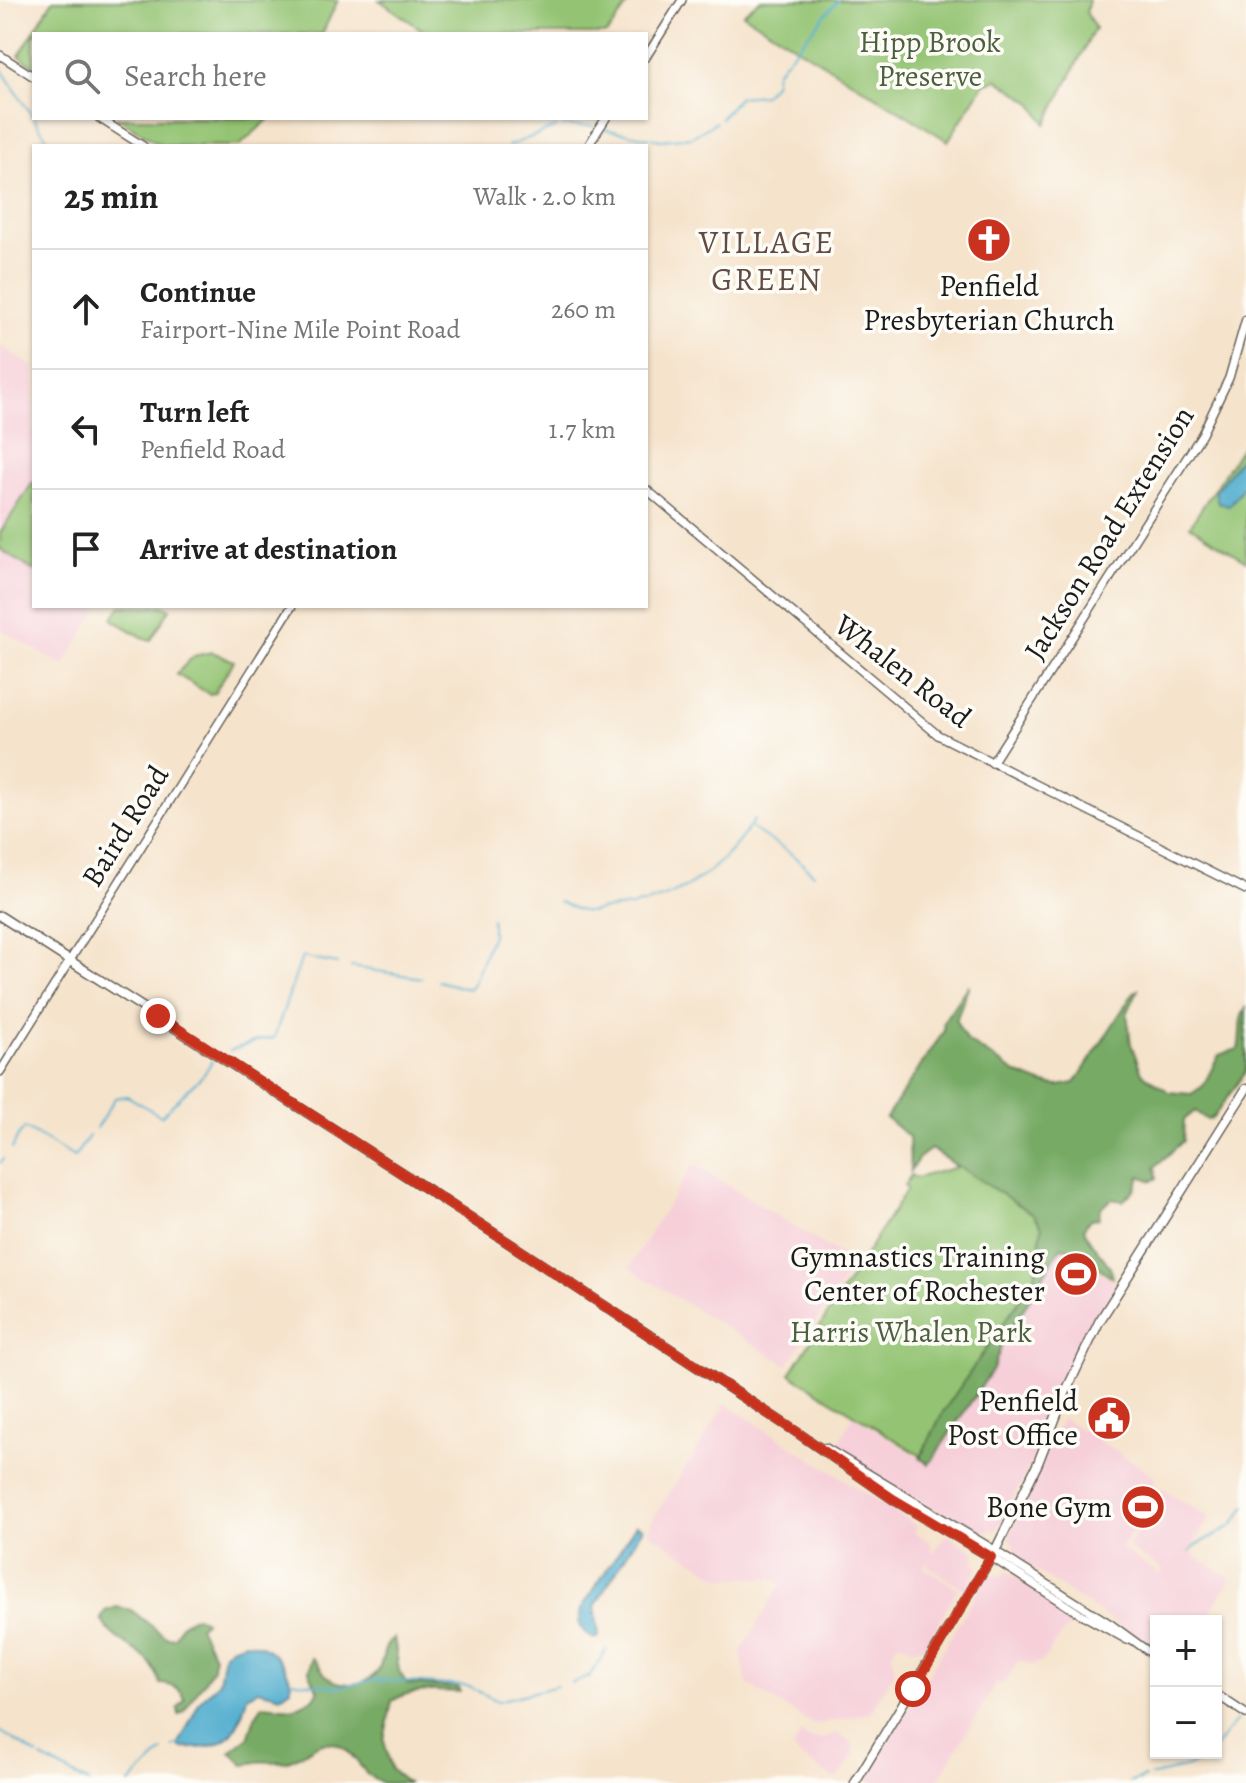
<!DOCTYPE html>
<meta charset="utf-8">
<style>
body{margin:0;font-family:Alegreya,serif;background:#f2f2f2;color:#222}
.controls{position:absolute;right:24px;bottom:24px;display:grid;overflow:hidden;border-radius:0px;box-shadow:0 2px 6px #0004}
.controls button{width:72px;height:72px;display:grid;place-items:center;padding:0;border:0;border-bottom:2px solid #e0e0e0;background:#fff;color:#222;font:40px sans-serif}
.stop{position:absolute;width:24px;height:24px;margin:-18px;border:6px solid #c8321e;border-radius:50%;background:#fff}
.stop.end{background:#c8321e;border-color:#fff;box-shadow:0 2px 8px #0008}
.list{margin:0;padding:0;list-style:none}
h2{display:flex;justify-content:space-between;align-items:center;height:104px;margin:0;padding:0 32px;font-size:34px}
h2 small{font-size:26px;font-weight:400;color:#767676}
.list li{display:grid;grid-template-columns:52px 1fr auto;gap:24px;align-items:center;box-sizing:border-box;height:120px;padding:0 32px;border-top:2px solid #e0e0e0}
.list b{display:block;font-size:30px;white-space:nowrap}
.list p{margin:0;font-size:26px;white-space:nowrap;color:#767676}
.list em{font-size:26px;font-style:normal;color:#767676}
.icon{flex:none;width:44px;height:44px;fill:none;stroke:currentColor;stroke-width:2;stroke-linecap:round;stroke-linejoin:round}
.map{position:relative;flex:none;width:1246px;height:1783px;overflow:hidden}
.search{position:absolute;background:#fff;box-shadow:0 2px 6px #0004;left:32px;top:32px;width:616px;height:88px;display:flex;align-items:center;gap:20px;box-sizing:border-box;padding:0 28px;border-radius:0px;color:#767676;font-size:30px}
.panel{position:absolute;background:#fff;box-shadow:0 2px 6px #0004;left:32px;top:144px;width:616px;height:464px;border-radius:0px}
.map>svg:first-child{display:block}
.built{fill:#f6cfd9}
.green{fill:#94c473;stroke:#587048;stroke-width:2}
.forest{fill:#77aa65;stroke:#4a6340;stroke-width:2}
.water{fill:#4eaccd;stroke:#356474;stroke-width:2}
.lines{fill:none;stroke-linecap:round;stroke-linejoin:round}
.stream{stroke:#4eaccd;stroke-width:2}
.secondary-casing{stroke:#686259;stroke-width:10}
.primary-casing{stroke:#686259;stroke-width:11}
.secondary{stroke:#fff;stroke-width:7}
.primary{stroke:#fff;stroke-width:8}
.route{stroke:#c8321e;stroke-width:10}
.labels{text-anchor:middle;stroke-width:7;stroke-linejoin:round;paint-order:stroke}
.park-label{font-size:30px;fill:#4c5f3f;stroke:#fdfcf7}
.poi-label{font-size:30px;fill:#1c1c1c;stroke:#fdfcf7;text-anchor:end}
.street-label{font-size:30px;fill:#1c1c1c;stroke:#fdfcf7}
.neighbourhood-label{font-size:32px;letter-spacing:2px;fill:#624b43;stroke:#fdfcf7}
</style>
<div class="map">
<svg width="1246" height="1783" viewBox="0 0 1246 1783">
<rect width="100%" height="100%" fill="#fdfcf7"/>
<filter id="ink" filterUnits="userSpaceOnUse"><feTurbulence type="fractalNoise" baseFrequency=".0125" numOctaves="2"/><feDisplacementMap in="SourceGraphic" scale="16" xChannelSelector="R" yChannelSelector="G"/><feConvolveMatrix kernelMatrix="1 2 1 2 8 2 1 2 1" color-interpolation-filters="sRGB"/></filter>
<filter id="wash" filterUnits="userSpaceOnUse"><feTurbulence type="fractalNoise" baseFrequency=".006" numOctaves="4" result="noise"/><feDisplacementMap in="SourceGraphic" scale="32" xChannelSelector="R" yChannelSelector="G"/><feGaussianBlur stdDeviation="1.8" result="paint"/><feColorMatrix in="noise" values="0 0 0 0 0 0 0 0 0 0 0 0 0 0 0 0 0 1.4 0 .05"/><feComposite in="paint" operator="in"/></filter>
<g filter="url(#wash)">
<rect width="100%" height="100%" fill="#f5e3cb"/>
<path class="built" d="M 0,346 L 34,367 L 34,606 L 100,606 L 63,666 L 0,629 Z
M 693,1164 L 855,1264 L 787,1365 L 629,1268 Z
M 1061,1247 L 1118,1284 L 1105,1303 L 1076,1357 L 1029,1468 L 995,1533 L 993,1529 L 980,1533 L 980,1537 L 835,1450 L 853,1416 L 929,1464 L 993,1369 L 1002,1344 Z
M 726,1404 L 917,1526 L 914,1532 L 930,1542 L 933,1553 L 946,1534 L 976,1553 L 973,1555 L 974,1561 L 975,1565 L 979,1566 L 966,1590 L 927,1565 L 931,1558 L 923,1567 L 958,1588 L 925,1646 L 914,1649 L 898,1643 L 892,1653 L 895,1671 L 870,1713 L 814,1725 L 747,1684 L 741,1651 L 781,1584 L 772,1578 L 721,1578 L 649,1533 L 651,1522 Z
M 1062,1418 L 1154,1475 L 1156,1494 L 1121,1548 L 1160,1575 L 1163,1572 L 1161,1568 L 1127,1547 L 1160,1496 L 1160,1487 L 1210,1518 L 1188,1552 L 1231,1578 L 1209,1614 L 1226,1624 L 1216,1641 L 1216,1621 L 1156,1621 L 1156,1650 L 1012,1555 L 1016,1553 L 1011,1540 L 1008,1539 Z
M 1005,1570 L 1080,1617 L 1062,1634 L 1043,1661 L 1032,1665 L 1019,1660 L 1003,1684 L 996,1684 L 936,1783 L 871,1783 L 867,1772 L 894,1732 L 986,1578 L 990,1572 L 993,1574 L 991,1576 L 1004,1575 Z
M 801,1733 L 811,1739 L 822,1739 L 837,1733 L 853,1745 L 854,1755 L 838,1778 L 833,1778 L 798,1755 L 794,1750 L 795,1744 Z"/>
<path class="green" d="M 53,0 L 338,0 L 322,34 L 34,34 L 34,66 L 19,56 Z
M 379,0 L 631,0 L 607,34 L 428,34 Z
M 760,0 L 1089,0 L 1086,12 L 1095,28 L 1046,124 L 1032,103 L 997,79 L 984,84 L 948,141 L 743,14 Z
M 118,118 L 270,118 L 239,146 L 162,146 Z
M 1246,440 L 1246,561 L 1190,526 Z
M 33,482 L 34,482 L 34,571 L 0,549 L 0,533 Z
M 121,606 L 165,606 L 170,609 L 151,640 L 147,640 L 112,619 Z
M 212,652 L 234,661 L 214,693 L 209,694 L 176,674 L 194,656 Z
M 944,1031 L 1060,1243 L 926,1459 L 790,1374 L 907,1189 L 904,1186 L 911,1175 L 916,1178 L 957,1167 L 886,1118 Z"/>
<path class="forest" d="M 969,984 L 956,1021 L 966,1040 L 1018,1074 L 1044,1084 L 1058,1086 L 1075,1083 L 1134,992 L 1138,990 L 1127,1014 L 1131,1044 L 1142,1073 L 1169,1092 L 1191,1094 L 1203,1086 L 1219,1055 L 1238,1049 C 1242,1034 1237,1020 1246,1008 L 1246,1071 L 1213,1118 L 1207,1120 L 1195,1111 L 1184,1120 L 1183,1141 L 1155,1167 L 1157,1178 L 1152,1181 L 1140,1176 L 1136,1188 L 1123,1201 L 1111,1199 L 1100,1209 L 1099,1218 L 1090,1219 L 1084,1228 C 1089,1247 1111,1259 1113,1278 L 1074,1250 L 1061,1247 L 1002,1344 L 993,1369 L 929,1464 L 920,1458 L 943,1412 L 1035,1277 L 1042,1227 L 1033,1214 L 931,1149 L 919,1158 L 910,1171 L 909,1137 L 886,1118 L 944,1031 L 943,1022 Z
M 117,1607 L 131,1610 L 167,1638 L 175,1637 L 181,1624 L 196,1616 L 205,1621 L 199,1627 L 214,1656 L 213,1668 L 183,1713 L 179,1715 L 178,1708 L 185,1700 C 182,1689 171,1684 160,1684 C 151,1646 117,1650 101,1619 L 105,1611 Z
M 394,1637 L 399,1671 L 407,1684 L 458,1688 L 460,1692 C 436,1691 413,1688 392,1701 L 384,1740 L 391,1770 L 407,1783 C 399,1783 388,1783 381,1783 C 362,1776 357,1754 339,1745 C 317,1735 306,1757 287,1761 C 272,1764 262,1758 244,1765 L 230,1752 L 248,1738 L 255,1717 L 263,1705 L 293,1708 L 314,1698 L 318,1691 L 309,1671 L 312,1658 C 320,1663 321,1672 328,1677 C 342,1688 369,1686 378,1670 C 385,1657 382,1646 394,1637 Z"/>
<path class="water" d="M 1246,450 L 1246,483 L 1229,506 L 1218,503 L 1215,492 Z
M 636,1525 L 643,1528 L 595,1606 L 599,1636 L 595,1639 C 581,1633 576,1624 581,1609 Z
M 245,1642 C 268,1643 291,1666 291,1689 L 281,1696 L 258,1690 L 247,1696 C 237,1739 224,1750 180,1748 L 179,1744 L 200,1701 L 219,1682 L 224,1653 L 230,1647 Z"/>
<g class="lines">
<path class="stream" d="M 0,67 L 52,146
M 721,118 L 739,97 L 764,95 L 774,84 L 776,72 L 838,0
M 562,126 L 595,126
M 604,129 L 661,140 L 692,137 L 716,122
M 508,146 L 557,127
M 751,828 L 790,853 L 814,874
M 559,902 C 568,905 580,913 588,912 C 594,912 600,909 606,909 C 673,905 719,875 754,820
M 351,967 L 422,978
M 438,981 L 468,989 L 473,984 L 492,935 L 492,919
M 230,1051 L 256,1041 L 274,1038 L 302,957 L 337,964
M 96,1129 L 115,1098 L 127,1096 L 161,1116 L 204,1074 L 212,1061
M 12,1149 L 18,1136 L 25,1128 L 74,1157 L 89,1136
M 0,1163 L 3,1159
M 1190,1552 L 1196,1545 L 1232,1526 L 1246,1506
M 291,1681 L 339,1687 L 375,1680 L 467,1686 L 498,1701 L 557,1686
M 571,1683 L 589,1677 L 606,1650
M 0,1731 L 37,1755
M 173,1747 L 179,1744
M 1216,1747 L 1237,1720
M 42,1758 L 89,1783
M 1150,1776 C 1169,1771 1198,1767 1212,1753
M 130,1783 L 163,1751
M 1129,1783 L 1145,1777"/>
</g>
</g>
<g filter="url(#ink)">
<g class="lines">
<g class="secondary-casing">
<path id="secondary" d="M 0,55 L 34,77
M 646,57 L 682,0
M 99,118 L 143,146
M 588,146 L 606,118
M 646,489 L 938,735 L 1246,890
M 992,763 L 1202,434 L 1229,378 L 1246,319
M 0,1072 L 292,606
M 995,1551 L 1112,1625 L 1156,1657
M 991,1557 L 1077,1612 L 1127,1640
M 1216,1694 L 1246,1714"/>
</g>
<g class="primary-casing">
<path id="primary" d="M 0,916 L 422,1186 L 798,1433 L 893,1499 L 991,1557
M 825,1448 L 995,1551
M 855,1783 L 995,1551 L 1038,1463 L 1066,1391 L 1099,1322 L 1246,1089"/>
</g>
<use href="#secondary" class="secondary"/>
<use href="#primary" class="primary"/>
</g>
</g>
<g class="lines" filter="url(#ink)">
<path class="route" d="M 158,1016 L 422,1186 L 798,1433 L 893,1499 L 991,1557 L 913,1689"/>
</g>
<defs>
<g id="church-disc" transform="scale(2.3)"><circle r="9.5" fill="#c8321e" stroke="#fdfcf7"/><path d="M-1.2-6h2.4v3.5h3.3v2.4h-3.3V6h-2.4V-.1h-3.3v-2.4h3.3Z" fill="#fff"/></g>
<g id="stadium-disc" transform="scale(2.3)"><circle r="9.5" fill="#c8321e" stroke="#fdfcf7"/><path d="M0-5a6.5 5 0 1 0 0 10a6.5 5 0 1 0 0-10ZM-3.5-1.8h7v3.6h-7Z" fill="#fff"/></g>
<g id="civic-disc" transform="scale(2.3)"><circle r="9.5" fill="#c8321e" stroke="#fdfcf7"/><path d="M-.6-6.5H3V-4.5H.6V-3L4-1V1h2V6H-6V1h2V-1L-.6-3ZM-1.2 2.5V6h2.4V2.5Z" fill="#fff"/></g>
</defs>
<g fill-rule="evenodd">
<use href="#church-disc" x="989" y="240"/>
<use href="#stadium-disc" x="1076" y="1274"/>
<use href="#civic-disc" x="1109" y="1418"/>
<use href="#stadium-disc" x="1143" y="1507"/>
</g>
<g class="labels">
<g class="park-label">
<text x="930" y="52">Hipp Brook<tspan x="930" dy="34">Preserve</tspan></text>
<text x="911" y="1342">Harris Whalen Park</text>
</g>
<g class="poi-label">
<text x="989" y="296" text-anchor="middle">Penfield<tspan x="989" dy="34">Presbyterian Church</tspan></text>
<text x="1045" y="1267">Gymnastics Training<tspan x="1045" dy="34">Center of Rochester</tspan></text>
<text x="1078" y="1411">Penfield<tspan x="1078" dy="34">Post Office</tspan></text>
<text x="1112" y="1517">Bone Gym</text>
</g>
<g class="street-label">
<text transform="translate(1109 533) rotate(-58)" y="10">Jackson Road Extension</text>
<text transform="translate(903 671) rotate(38)" y="10">Whalen Road</text>
<text transform="translate(125 826) rotate(-58)" y="10">Baird Road</text>
</g>
<g class="neighbourhood-label">
<text x="767" y="253">VILLAGE<tspan x="767" dy="37">GREEN</tspan></text>
</g>
</g>
</svg>
<div class="controls">
<button>+</button>
<button>−</button>
</div>
<div class="stop" style="left:913px;top:1689px"></div>
<div class="stop end" style="left:158px;top:1016px"></div>
<div class="search"><svg class="icon" aria-label="search" viewBox="0 0 24 24"><circle cx="10" cy="10" r="6"/><path d="M15 15l6 6"/></svg>Search here</div>
<section class="panel">
<h2>25 min<small>Walk · 2.0 km</small></h2>
<ul class="list">
<li><svg class="icon" aria-label="ahead" viewBox="0 0 24 24"><path d="M12 20V5M6 11l6-6 6 6"/></svg><div><b>Continue</b><p>Fairport-Nine Mile Point Road</p></div><em>260 m</em></li>
<li><svg class="icon" aria-label="left" viewBox="0 0 24 24"><path d="M17 20v-9H6M10 6l-5 5 5 5"/></svg><div><b>Turn left</b><p>Penfield Road</p></div><em>1.7 km</em></li>
<li><svg class="icon" aria-label="arrive" viewBox="0 0 24 24"><path d="M6 21V4h12l-3 4 3 4H6"/></svg><div><b>Arrive at destination</b></div></li>
</ul>
</section>
</div>
